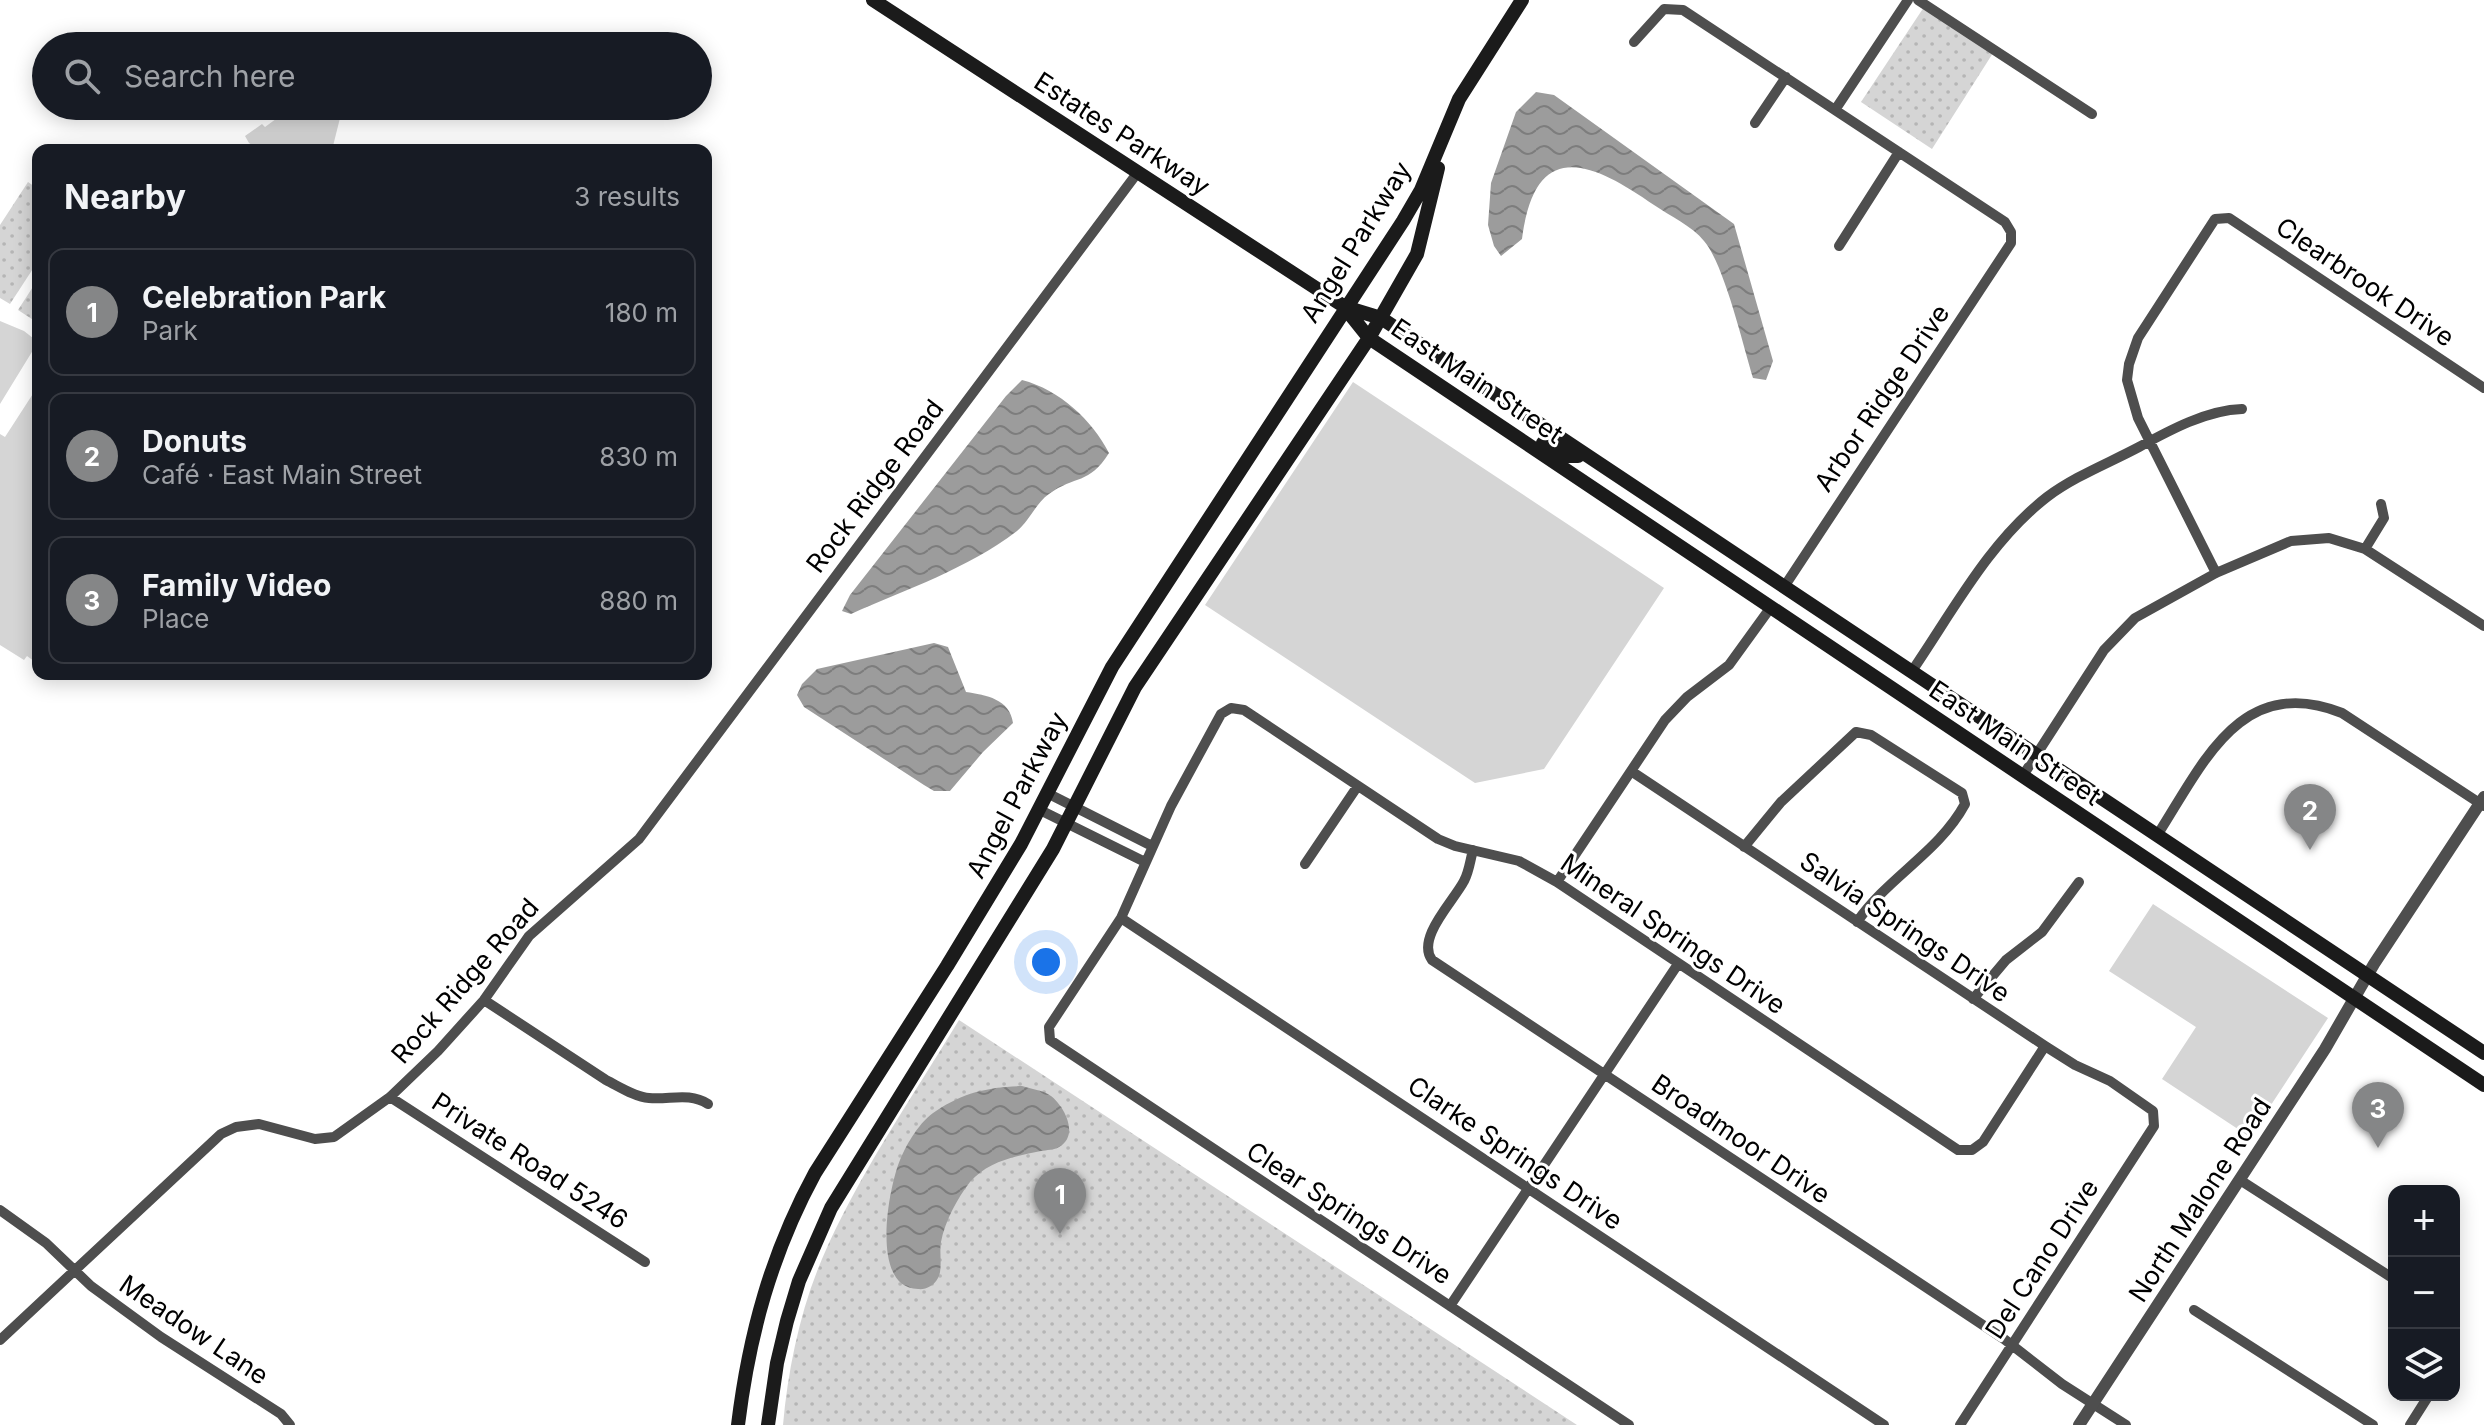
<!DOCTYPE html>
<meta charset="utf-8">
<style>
body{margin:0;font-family:Inter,sans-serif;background:#20242c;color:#f1f3f6}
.controls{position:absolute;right:24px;bottom:24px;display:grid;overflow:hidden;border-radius:16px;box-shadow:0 4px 20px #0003}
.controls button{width:72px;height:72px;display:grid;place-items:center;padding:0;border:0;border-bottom:2px solid #363941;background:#171b24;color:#f1f3f6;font:40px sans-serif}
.you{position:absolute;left:1046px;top:962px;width:28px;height:28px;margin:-20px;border:6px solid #fff;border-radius:50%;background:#1a73e8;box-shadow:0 0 0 12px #1a73e833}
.badge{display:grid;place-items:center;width:52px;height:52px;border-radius:50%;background:#858687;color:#fff;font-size:26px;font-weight:700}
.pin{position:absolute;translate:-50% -66px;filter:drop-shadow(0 2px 4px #0008)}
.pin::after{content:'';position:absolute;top:42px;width:28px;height:24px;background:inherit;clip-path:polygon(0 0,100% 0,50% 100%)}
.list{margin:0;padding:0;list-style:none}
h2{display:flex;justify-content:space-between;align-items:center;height:104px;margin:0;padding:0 32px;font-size:34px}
h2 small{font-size:26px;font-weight:400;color:#9ea1a6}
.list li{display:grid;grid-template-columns:52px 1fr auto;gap:24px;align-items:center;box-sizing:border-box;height:128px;margin:0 16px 16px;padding:0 16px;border:2px solid #363941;border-radius:16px}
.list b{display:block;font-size:30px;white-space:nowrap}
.list p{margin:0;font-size:26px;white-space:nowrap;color:#9ea1a6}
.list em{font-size:26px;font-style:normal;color:#9ea1a6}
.icon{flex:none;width:44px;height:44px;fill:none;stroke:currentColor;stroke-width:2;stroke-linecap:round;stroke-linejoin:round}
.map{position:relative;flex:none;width:2484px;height:1425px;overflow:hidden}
.search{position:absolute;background:#171b24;box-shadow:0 4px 20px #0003;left:32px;top:32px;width:680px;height:88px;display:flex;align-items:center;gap:20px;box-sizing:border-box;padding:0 28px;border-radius:44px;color:#9ea1a6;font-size:30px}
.panel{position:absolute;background:#171b24;box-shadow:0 4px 20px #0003;left:32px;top:144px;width:680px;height:536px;border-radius:16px}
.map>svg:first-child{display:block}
.green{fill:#d5d5d5}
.park{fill:url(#park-dots)}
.water{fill:url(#water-waves)}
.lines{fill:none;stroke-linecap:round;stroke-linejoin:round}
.minor{stroke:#4e4e4e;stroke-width:10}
.tertiary{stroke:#4e4e4e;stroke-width:12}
.secondary{stroke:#1b1b1b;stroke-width:14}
.labels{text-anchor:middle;stroke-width:6;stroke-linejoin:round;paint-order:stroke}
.street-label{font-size:26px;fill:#000;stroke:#fff}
</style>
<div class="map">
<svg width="2484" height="1425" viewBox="0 0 2484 1425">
<defs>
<pattern id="park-dots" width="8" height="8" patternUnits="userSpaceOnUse" patternTransform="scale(2)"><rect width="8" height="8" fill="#d5d5d5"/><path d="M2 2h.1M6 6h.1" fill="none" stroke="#b5b5b5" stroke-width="1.8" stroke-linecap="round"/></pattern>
<pattern id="water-waves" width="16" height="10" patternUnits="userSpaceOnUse" patternTransform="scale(2)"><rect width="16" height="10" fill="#9c9c9c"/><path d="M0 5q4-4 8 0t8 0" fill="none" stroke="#7d7d7d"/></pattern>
</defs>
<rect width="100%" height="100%" fill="#fff"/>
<path class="green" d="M 286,106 L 343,106 L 332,150 L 260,150 L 249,143 L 245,136 L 262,124 L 265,127 L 280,116 L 277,112 Z
M 0,321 L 24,331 L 38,342 L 0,404 Z
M 1353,382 L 1664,588 L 1544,769 L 1475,783 L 1205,605 Z
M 38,386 L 38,664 L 27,656 L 24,660 L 0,645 L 0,434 L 5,437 Z
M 2153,904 L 2328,1018 L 2250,1137 L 2162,1079 L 2196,1027 L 2109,971 Z"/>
<path class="park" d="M 1924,7 L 1993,53 L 1932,149 L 1861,102 Z
M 28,182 L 38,189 L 38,261 L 10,304 L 0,298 L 0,225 Z
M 38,279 L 38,323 L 18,310 Z
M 959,1020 L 1577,1425 L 783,1425 C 788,1369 800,1311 822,1259 C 858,1175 912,1098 959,1020 Z"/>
<path class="water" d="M 1536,92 L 1554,95 L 1734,224 L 1773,361 L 1766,380 L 1753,378 C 1743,345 1724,264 1704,241 C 1692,226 1670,216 1654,205 C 1591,161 1535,137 1522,239 L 1501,256 L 1494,246 L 1488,225 L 1491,183 L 1516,112 Z
M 1022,380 C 1060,390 1092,420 1109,453 C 1089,485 1075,475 1049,494 C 1036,503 1030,520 1017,531 C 967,569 907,589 851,614 L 842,611 L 850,595 L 1006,396 Z
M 934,643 L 948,647 L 966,692 C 986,695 1010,699 1013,723 L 983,752 L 950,791 L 934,791 L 924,785 L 804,707 L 797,695 L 802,684 L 817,669 Z
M 1022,1086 C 1031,1089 1043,1090 1051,1096 C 1064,1106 1080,1135 1059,1147 C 1055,1150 1046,1150 1041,1151 C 1016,1156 988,1161 970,1182 C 957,1199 945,1221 941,1242 C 939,1253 943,1269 938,1278 C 934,1286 925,1290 918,1289 C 869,1288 889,1186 900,1160 C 907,1143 920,1121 936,1111 C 964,1092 989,1087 1022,1086 Z"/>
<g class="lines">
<path class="minor" d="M 1918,0 L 2092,114
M 1634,42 L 1664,9 L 1683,10 L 2005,222 L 2011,232 L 2011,243 L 1784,587
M 1835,110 L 1908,0
M 1755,123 L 1786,77
M 1839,246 L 1899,152
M 2365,549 L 2384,518 L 2381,504
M 2216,573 L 2138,418 L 2127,380 L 2129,364 L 2138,338 L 2215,219 L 2229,218 L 2484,388
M 1912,671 C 1953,611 1989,542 2047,497 C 2075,476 2109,463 2139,447 C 2170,430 2207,410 2242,409
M 1631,771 L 2045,1046 L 2075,1065 L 2110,1081 L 2153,1111 L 2154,1126 L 1960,1425
M 2022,777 L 2104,650 L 2135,618 L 2216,573 L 2291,541 L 2329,538 L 2365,549 L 2484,626
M 1049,794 L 1152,846
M 1040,810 L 1145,862
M 2158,834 C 2204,762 2241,673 2342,713 L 2484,806
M 1744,847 L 1781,802 L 1856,732 L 1871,735 L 1962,793 L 1965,804 C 1939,852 1888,877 1857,922
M 1473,850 C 1470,861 1469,872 1464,881 C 1453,902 1416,938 1432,960 L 2004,1339 L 2062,1384 L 2126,1425
M 1305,864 L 1357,787
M 1557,882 L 1665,720 L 1687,697 L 1729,665 L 1771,607
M 1121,918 L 1884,1425
M 1973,999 L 2006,960 L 2042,932 L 2079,882
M 484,1000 L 606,1080 C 620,1087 635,1097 649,1098 C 670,1100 689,1092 708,1104
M 390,1097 L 645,1262
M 2240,1180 L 2394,1279
M 0,1210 L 46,1243 L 91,1286 L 161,1337 L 281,1414 L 290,1425
M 1450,1306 L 1678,964
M 2194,1310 L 2373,1425
M 2454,1323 L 2454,1339
M 0,1340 L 221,1134 L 236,1127 L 259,1124 L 315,1139 L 334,1137 L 390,1097 L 438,1051 L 484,1000 L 529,936 L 639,839 L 1138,172
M 1629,1425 L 1050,1040 L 1049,1027 L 1121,918 L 1171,806 L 1221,714 L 1231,708 L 1244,710 L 1438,839 L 1455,846 L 1519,861 L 1557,882 L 1958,1150 L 1972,1150 L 1983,1142 L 2045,1046
M 2410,1425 L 2429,1395"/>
<path class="tertiary" d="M 2079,1425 L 2325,1049 L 2374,964 L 2484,797"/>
<path class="secondary" d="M 873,0 L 1345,307 L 1381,318 L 2484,1053
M 1345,308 L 1369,338 L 2484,1085
M 1543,443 L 1568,456 L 1578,456 L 1582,452
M 738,1425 C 749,1335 771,1254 815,1173 L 947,966 L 1021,844 L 1112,667 L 1403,221 L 1421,190 L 1459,99 L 1522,0
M 768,1425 L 777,1363 L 787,1321 L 799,1281 L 831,1208 L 1053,849 L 1135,687 L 1369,338 L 1417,254 L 1438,168"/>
</g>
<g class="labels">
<g class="street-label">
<text transform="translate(1122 134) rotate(33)" y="9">Estates Parkway</text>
<text transform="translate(1356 242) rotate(-58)" y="9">Angel Parkway</text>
<text transform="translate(2365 282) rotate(34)" y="9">Clearbrook Drive</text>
<text transform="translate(1477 381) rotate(34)" y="9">East Main Street</text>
<text transform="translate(1882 398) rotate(-56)" y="9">Arbor Ridge Drive</text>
<text transform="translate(875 486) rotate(-53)" y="9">Rock Ridge Road</text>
<text transform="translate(2015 743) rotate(34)" y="9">East Main Street</text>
<text transform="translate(1017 795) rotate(-62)" y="9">Angel Parkway</text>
<text transform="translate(1905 927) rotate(34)" y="9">Salvia Springs Drive</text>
<text transform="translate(1673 934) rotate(34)" y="9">Mineral Springs Drive</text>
<text transform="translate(465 981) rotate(-49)" y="9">Rock Ridge Road</text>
<text transform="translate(1741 1139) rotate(34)" y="9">Broadmoor Drive</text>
<text transform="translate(1515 1153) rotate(34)" y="9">Clarke Springs Drive</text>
<text transform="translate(530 1161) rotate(33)" y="9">Private Road 5246</text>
<text transform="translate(2200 1200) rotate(-57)" y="9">North Malone Road</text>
<text transform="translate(1349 1213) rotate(33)" y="9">Clear Springs Drive</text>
<text transform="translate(2042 1259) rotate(-57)" y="9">Del Cano Drive</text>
<text transform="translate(194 1330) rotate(34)" y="9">Meadow Lane</text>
</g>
</g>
</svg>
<div class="controls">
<button>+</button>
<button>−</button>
<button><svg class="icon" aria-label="layers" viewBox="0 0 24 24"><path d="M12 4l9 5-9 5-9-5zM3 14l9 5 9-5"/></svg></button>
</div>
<div class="you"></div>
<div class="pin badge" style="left:1060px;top:1234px">1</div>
<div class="pin badge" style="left:2310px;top:850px">2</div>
<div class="pin badge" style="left:2378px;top:1148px">3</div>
<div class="search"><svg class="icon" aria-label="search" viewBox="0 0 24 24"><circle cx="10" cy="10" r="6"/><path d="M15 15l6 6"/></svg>Search here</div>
<section class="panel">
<h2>Nearby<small>3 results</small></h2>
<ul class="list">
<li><span class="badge">1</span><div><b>Celebration Park</b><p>Park</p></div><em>180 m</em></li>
<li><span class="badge">2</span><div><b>Donuts</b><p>Café · East Main Street</p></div><em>830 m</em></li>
<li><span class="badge">3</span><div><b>Family Video</b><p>Place</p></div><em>880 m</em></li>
</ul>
</section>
</div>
